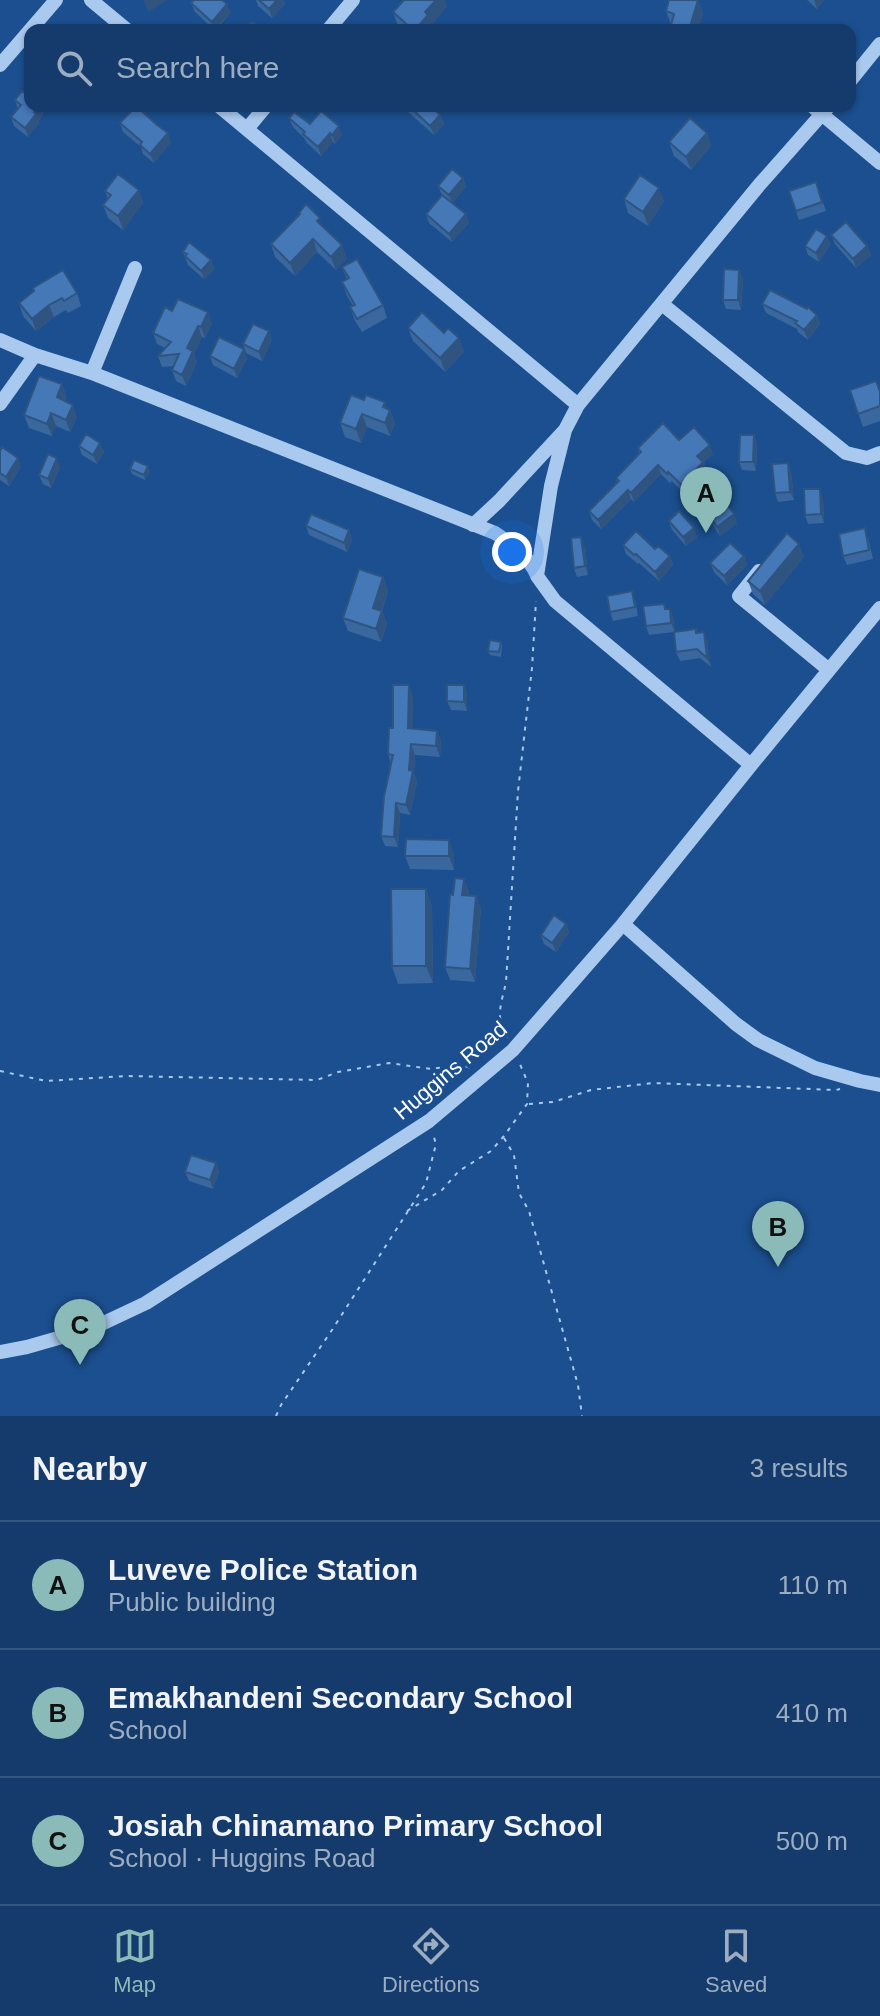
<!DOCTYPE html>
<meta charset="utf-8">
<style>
body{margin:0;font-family:Arial,sans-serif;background:#1d4271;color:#f1f3f6}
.you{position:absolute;left:512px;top:552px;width:28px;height:28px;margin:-20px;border:6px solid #fff;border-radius:50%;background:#1a73e8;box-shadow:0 0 0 12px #1a73e833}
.badge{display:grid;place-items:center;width:52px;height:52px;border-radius:50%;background:#8bbbb9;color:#111;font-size:26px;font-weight:700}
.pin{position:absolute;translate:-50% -66px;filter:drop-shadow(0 2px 4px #0008)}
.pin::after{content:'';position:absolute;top:42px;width:28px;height:24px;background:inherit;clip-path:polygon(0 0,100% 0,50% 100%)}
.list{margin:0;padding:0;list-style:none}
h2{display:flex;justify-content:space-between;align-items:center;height:104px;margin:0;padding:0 32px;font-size:34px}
h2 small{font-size:26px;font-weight:400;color:#9dadc1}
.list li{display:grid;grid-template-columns:52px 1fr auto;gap:24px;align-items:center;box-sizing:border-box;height:128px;padding:0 32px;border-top:2px solid #33557e}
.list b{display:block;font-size:30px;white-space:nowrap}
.list p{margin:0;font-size:26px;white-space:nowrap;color:#9dadc1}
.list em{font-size:26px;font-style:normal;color:#9dadc1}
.icon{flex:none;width:44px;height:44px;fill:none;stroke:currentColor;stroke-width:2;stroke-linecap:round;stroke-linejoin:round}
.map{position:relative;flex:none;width:880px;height:1416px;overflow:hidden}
.search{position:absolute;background:#143b6b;box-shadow:0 2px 6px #0004;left:24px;right:24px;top:24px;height:88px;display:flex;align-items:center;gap:20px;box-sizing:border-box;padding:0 28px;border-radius:16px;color:#9dadc1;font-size:30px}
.sheet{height:488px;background:#143b6b}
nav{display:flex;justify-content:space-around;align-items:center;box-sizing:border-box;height:112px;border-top:2px solid #33557e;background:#143b6b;font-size:22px;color:#9dadc1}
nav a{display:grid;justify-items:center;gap:4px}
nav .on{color:#8bbbb9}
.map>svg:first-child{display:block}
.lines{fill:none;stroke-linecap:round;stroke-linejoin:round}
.path{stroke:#a9c9ee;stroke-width:2;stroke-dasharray:4 6;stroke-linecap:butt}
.minor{stroke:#a9c9ee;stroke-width:14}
.wall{fill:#3a679d}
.shaded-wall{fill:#305480}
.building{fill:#4478b7;stroke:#305480;stroke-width:2}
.labels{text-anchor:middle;stroke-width:8;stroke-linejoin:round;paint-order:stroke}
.street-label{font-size:22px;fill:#fff;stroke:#1b4f8f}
</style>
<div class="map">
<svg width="880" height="1416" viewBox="0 0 880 1416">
<rect width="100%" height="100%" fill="#1b4f8f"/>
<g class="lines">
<path class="path" d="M 507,1038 C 495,1017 501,1005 506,982 L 518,791 L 532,668 L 536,601
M 0,1071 L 46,1081 L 126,1076 L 317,1080 L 338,1072 L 389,1063 L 431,1069 L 461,1065 L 471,1068
M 529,1104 L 553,1102 L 591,1090 L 653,1083 L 836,1090 L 840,1089
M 504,1138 L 514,1155 L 519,1193 L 529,1211 L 578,1385 L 582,1416
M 407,1211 L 442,1190 L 459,1171 L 491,1151 L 504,1136 L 527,1104 L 528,1083 L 519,1062
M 276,1416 L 281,1405 L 332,1330 L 426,1183 L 436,1144 L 433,1134"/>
<path class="minor" d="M 91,0 L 127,30
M 328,30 L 353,0
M 0,65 L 56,0
M 850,81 L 880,44
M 219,106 L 578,405
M 812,106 L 880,163
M 247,129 L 266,106
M 662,304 L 846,453 L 867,458 L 880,453
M 0,340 L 35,355 L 92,373 L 495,533 C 514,546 526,553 537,575
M 92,373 L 135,268
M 0,404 L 35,355
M 473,525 L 499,501 L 564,431
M 759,571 L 739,596 L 829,670
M 751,765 L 555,601 L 537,576 L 551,486 L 565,430 L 578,405 L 760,184 L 829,106
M 623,924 L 736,1024 L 758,1040 L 815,1068 L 860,1081 L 880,1085
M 0,1352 L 27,1347 L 93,1328 L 146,1303 L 429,1121 L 513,1050 L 623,924 L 751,765 L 880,608"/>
</g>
<path class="wall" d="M 256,0 L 283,0 L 285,4 L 272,18 L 258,6 Z
M 698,0 L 703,13 L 698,30 L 673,30 L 666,11 Z
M 807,0 L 824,0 L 817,9 Z
M 191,3 L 227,4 L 230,13 L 216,30 L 214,30 L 195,12 Z
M 447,6 L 432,24 L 433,28 L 431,30 L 403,30 L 398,26 L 393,12 Z
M 15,100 L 30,106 L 40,106 L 43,114 L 39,120 L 39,123 L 28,137 L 14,126 L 11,117 L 18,109 Z
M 406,106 L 431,106 L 440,115 L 444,124 L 434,135 L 408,112 Z
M 289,118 L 310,124 L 342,135 L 335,144 L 333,142 L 321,156 L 307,143 L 304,138 L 293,127 Z
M 120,123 L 171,142 L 154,163 L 143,154 L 141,147 L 123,132 Z
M 707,133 L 711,146 L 691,170 L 674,156 L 669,142 Z
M 463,178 L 466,187 L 452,203 L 466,214 L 469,223 L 452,242 L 429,223 L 426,214 L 442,195 L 438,186 Z
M 816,182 L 826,211 L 799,220 L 789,191 Z
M 139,190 L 143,203 L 123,230 L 108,218 L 103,205 L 108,199 L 105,191 Z
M 624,199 L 664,201 L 648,226 L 628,213 Z
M 299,214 L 324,228 L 347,258 L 336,270 L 317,252 L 295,276 L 275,257 L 271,244 Z
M 831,235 L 867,246 L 871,255 L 856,268 L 835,244 Z
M 827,236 L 830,245 L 819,262 L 808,255 L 805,246 Z
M 183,252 L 211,260 L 214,269 L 204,279 L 188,265 Z
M 342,267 L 383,305 L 387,318 L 362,332 L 355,321 L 350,307 L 353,306 L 347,296 L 342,282 L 347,280 Z
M 739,270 L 743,279 L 741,310 L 726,309 L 723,300 Z
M 77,293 L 81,306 L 68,313 L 66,310 L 54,317 L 36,331 L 23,316 L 19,303 Z
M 762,304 L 817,315 L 820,324 L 808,340 L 798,332 L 797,329 L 766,313 Z
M 172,311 L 212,323 L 205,338 L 202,337 L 194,354 L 197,362 L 186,386 L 176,381 L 172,370 L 174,366 L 162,367 L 158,356 L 165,348 L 157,344 L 153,333 Z
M 408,328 L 444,333 L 464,352 L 445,372 L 413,341 Z
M 272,340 L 262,361 L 246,353 L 243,344 Z
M 210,356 L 247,358 L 237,378 L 213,365 Z
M 62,384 L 66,396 L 65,401 L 77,417 L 70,432 L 56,426 L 52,436 L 29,428 L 24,415 Z
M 850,390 L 880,391 L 880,421 L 863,427 Z
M 364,400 L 385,402 L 387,409 L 390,410 L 395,423 L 390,436 L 367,427 L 361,443 L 345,437 L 340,423 Z
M 754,435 L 757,444 L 756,471 L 742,470 L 739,462 Z
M 679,440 L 713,454 L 704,462 L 707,471 L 685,494 L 672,481 L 670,483 L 661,474 L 634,502 L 631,499 L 601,529 L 592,520 L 589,511 L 617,482 L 616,478 L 639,453 L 638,448 Z
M 100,443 L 104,452 L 97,464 L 82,455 L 79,446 Z
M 0,451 L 21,467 L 9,486 L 0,480 Z
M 60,467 L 51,488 L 43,484 L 39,475 Z
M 130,469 L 150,471 L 145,480 L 132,474 Z
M 791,472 L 794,500 L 778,502 L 775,493 Z
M 823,498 L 824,523 L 808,524 L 805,515 Z
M 710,516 L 737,523 L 720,536 L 713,525 Z
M 669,521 L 697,537 L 686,546 L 672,530 Z
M 306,526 L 349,530 L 352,540 L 347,552 L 309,535 Z
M 868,537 L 873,559 L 847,565 L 843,556 Z
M 623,545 L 655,549 L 670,556 L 673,565 L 659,581 L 639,563 L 638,564 L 626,554 Z
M 585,546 L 588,575 L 577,577 L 574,568 Z
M 744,556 L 747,565 L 727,585 L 714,572 L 710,563 Z
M 804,557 L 765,605 L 753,594 L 748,581 Z
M 383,577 L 388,591 L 382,611 L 387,624 L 381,642 L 348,631 L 343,618 Z
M 635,600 L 638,616 L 613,621 L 610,612 Z
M 666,609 L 670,609 L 673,618 L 675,632 L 696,629 L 697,633 L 707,641 L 711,667 L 700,658 L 680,661 L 676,652 L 674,632 L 649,635 L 646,626 Z
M 501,642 L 502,646 L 501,657 L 490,655 L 488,651 Z
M 464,685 L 467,694 L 467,711 L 451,710 L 447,701 Z
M 413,696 L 412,729 L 437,731 L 441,741 L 440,757 L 415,755 L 414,773 L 417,782 L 410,815 L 400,813 L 398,847 L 385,846 L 381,836 L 391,764 L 388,754 L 393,728 Z
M 454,854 L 454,870 L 410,869 L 405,856 Z
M 464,879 L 469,892 L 468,896 L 476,896 L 481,909 L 475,982 L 450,980 L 445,967 L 453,895 Z
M 426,889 L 432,907 L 433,983 L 398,984 L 392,966 Z
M 566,924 L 569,932 L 556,952 L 544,944 L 541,935 Z
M 216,1163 L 219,1172 L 213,1189 L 189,1181 L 185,1172 Z"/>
<path class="shaded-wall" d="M 143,0 L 168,0 L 148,12 Z
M 277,0 L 283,0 L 285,4 L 272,18 L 269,9 Z
M 436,0 L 445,0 L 447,6 L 432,24 L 433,28 L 431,30 L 415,30 L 425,12 Z
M 698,0 L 703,13 L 698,30 L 689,30 Z
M 814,0 L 824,0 L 817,9 Z
M 227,4 L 230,13 L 214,30 L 212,22 Z
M 39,106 L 43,114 L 39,120 L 39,123 L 28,137 L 25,128 Z
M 440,115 L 444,124 L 434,135 L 430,126 Z
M 339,126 L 342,135 L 335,144 L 332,135 Z
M 168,133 L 171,142 L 154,163 L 150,154 Z
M 330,133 L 333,142 L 321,156 L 318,147 Z
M 707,133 L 711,146 L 691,170 L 686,157 Z
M 463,178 L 466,187 L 452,204 L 449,195 Z
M 659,188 L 664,201 L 648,226 L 643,212 Z
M 139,190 L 143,203 L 123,230 L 118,216 Z
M 466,214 L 469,223 L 452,242 L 449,234 Z
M 827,236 L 830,245 L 819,262 L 816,253 Z
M 313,239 L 317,252 L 295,276 L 290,263 Z
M 342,245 L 347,258 L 336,270 L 331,257 Z
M 867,246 L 871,255 L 856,268 L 853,259 Z
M 211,260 L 214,269 L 204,279 L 201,271 Z
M 739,270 L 743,279 L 741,310 L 738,300 Z
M 49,305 L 54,317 L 36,331 L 32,319 Z
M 208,312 L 212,323 L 205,338 L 201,327 Z
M 817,315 L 820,324 L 808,340 L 804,330 Z
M 198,326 L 202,337 L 194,354 L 197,362 L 186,386 L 182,375 L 187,348 Z
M 269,331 L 272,340 L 262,361 L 259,352 Z
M 459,338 L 464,352 L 445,372 L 440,358 Z
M 244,349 L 247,358 L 237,378 L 234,369 Z
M 62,384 L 66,396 L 61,410 L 57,397 Z
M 385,402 L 389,412 L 390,410 L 395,423 L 390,436 L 385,423 L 383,407 Z
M 73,405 L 77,417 L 70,432 L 66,420 Z
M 51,413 L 56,426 L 52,436 L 47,424 Z
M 362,414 L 367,427 L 361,443 L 356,429 Z
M 754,435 L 757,444 L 756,471 L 753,462 Z
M 100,443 L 104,452 L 97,464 L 93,455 Z
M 710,445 L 713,454 L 704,462 L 707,471 L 685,494 L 682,485 L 697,456 Z
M 18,458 L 21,467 L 9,486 L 6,477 Z
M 57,458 L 60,467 L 51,488 L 48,479 Z
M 788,463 L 791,472 L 794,500 L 790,492 Z
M 658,465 L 661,474 L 634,502 L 631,493 Z
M 148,466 L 150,471 L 145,480 L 144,475 Z
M 820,489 L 823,498 L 824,523 L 821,514 Z
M 628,490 L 631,499 L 601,529 L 598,520 Z
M 734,514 L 737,523 L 720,536 L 717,527 Z
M 694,528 L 697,537 L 686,546 L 683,537 Z
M 349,530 L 352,540 L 347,552 L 344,543 Z
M 581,537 L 585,546 L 588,575 L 585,566 Z
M 799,544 L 804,557 L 765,605 L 760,591 Z
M 670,556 L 673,565 L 659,581 L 655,572 Z
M 744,556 L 747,565 L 727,585 L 724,576 Z
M 383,577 L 388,591 L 378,621 L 373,608 Z
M 670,609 L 673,618 L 675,632 L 671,623 Z
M 382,611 L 387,624 L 381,642 L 376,629 Z
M 704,632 L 707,641 L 711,667 L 707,658 Z
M 409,685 L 413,696 L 412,739 L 408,728 Z
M 464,685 L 467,694 L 467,711 L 464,702 Z
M 437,731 L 441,741 L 440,757 L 436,746 Z
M 411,744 L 415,755 L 414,773 L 417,782 L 410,815 L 406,805 Z
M 396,803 L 400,813 L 398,847 L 394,837 Z
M 449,840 L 454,854 L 454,870 L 449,856 Z
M 464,879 L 469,892 L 467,908 L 462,895 Z
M 426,889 L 432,907 L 433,983 L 426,966 Z
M 476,896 L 481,909 L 475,982 L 470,969 Z
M 566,924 L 569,932 L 556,952 L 552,943 Z
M 216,1163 L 219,1172 L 213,1189 L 210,1180 Z"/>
<path class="building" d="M 194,0 L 222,0 L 227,4 L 212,22 L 191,3 Z
M 259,0 L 277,0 L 269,9 Z
M 404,0 L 436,0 L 425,12 L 428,15 L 415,30 L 413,30 L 393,12 Z
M 669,0 L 698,0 L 689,30 L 671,25 L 674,14 L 666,11 Z
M 252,22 L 262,30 L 245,30 Z
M 22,91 L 30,97 L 30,106 L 39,106 L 34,112 L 36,114 L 25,128 L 11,117 L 21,105 L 15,100 Z
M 136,106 L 157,125 L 168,133 L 150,154 L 140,145 L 142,142 L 120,123 Z
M 409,106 L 431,106 L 440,115 L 430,126 Z
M 321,111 L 339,126 L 332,135 L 330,133 L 318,147 L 303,134 L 305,132 L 289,118 L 294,112 L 310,124 Z
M 690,118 L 707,133 L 686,157 L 669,142 Z
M 452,169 L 463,178 L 449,195 L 438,186 Z
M 118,174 L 139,190 L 118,216 L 103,205 L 111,195 L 105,191 Z
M 640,175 L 659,188 L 643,212 L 624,199 Z
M 816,182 L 822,202 L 796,211 L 789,191 Z
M 442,195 L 466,214 L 449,234 L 426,214 Z
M 306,204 L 320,218 L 317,221 L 342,245 L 331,257 L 313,239 L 290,263 L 271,244 L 300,214 L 299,213 Z
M 846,222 L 867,246 L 853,259 L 831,235 Z
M 816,229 L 827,236 L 816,253 L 805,246 Z
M 189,242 L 211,260 L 201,271 L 185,256 L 187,254 L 183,252 Z
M 357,259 L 383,305 L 357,319 L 350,307 L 355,305 L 342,282 L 349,278 L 342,267 Z
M 724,269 L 739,270 L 738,300 L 723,300 Z
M 63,270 L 77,293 L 64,301 L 62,298 L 49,305 L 32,319 L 19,303 L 34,291 L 33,288 Z
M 770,290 L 807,309 L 808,307 L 817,315 L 804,330 L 795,323 L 797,321 L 762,304 Z
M 178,299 L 208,312 L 201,327 L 198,326 L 187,348 L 193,351 L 182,375 L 172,370 L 179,354 L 158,356 L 171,342 L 153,333 L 165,307 L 172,311 Z
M 422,312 L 444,333 L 448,328 L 459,338 L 440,358 L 408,328 Z
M 253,324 L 269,331 L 259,352 L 243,344 Z
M 219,337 L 244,349 L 234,369 L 210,356 Z
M 39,376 L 62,384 L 57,397 L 73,405 L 66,420 L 51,413 L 47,424 L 24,415 Z
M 876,381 L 880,392 L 880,406 L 858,414 L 850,390 Z
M 351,395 L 364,400 L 366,395 L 385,402 L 383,407 L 390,410 L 385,423 L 362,414 L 356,429 L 340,423 Z
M 663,423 L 679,440 L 694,427 L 710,445 L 697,456 L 703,462 L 682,485 L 668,472 L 667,474 L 658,465 L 631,493 L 628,490 L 598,520 L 589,511 L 619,481 L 616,478 L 641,452 L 638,448 Z
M 86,434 L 100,443 L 93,455 L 79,446 Z
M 740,435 L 754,435 L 753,462 L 739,462 Z
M 2,447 L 18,458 L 6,477 L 0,473 L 0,451 Z
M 48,454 L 57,458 L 48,479 L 39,475 Z
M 134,460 L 148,466 L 144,475 L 130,469 Z
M 788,463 L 790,492 L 775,493 L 772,464 Z
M 804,489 L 820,489 L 821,514 L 805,515 Z
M 727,504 L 734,514 L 717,527 L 710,516 Z
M 679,511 L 694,528 L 683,537 L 669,521 Z
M 311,514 L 349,530 L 344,543 L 306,526 Z
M 865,528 L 869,550 L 843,556 L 839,534 Z
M 636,531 L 655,549 L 658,546 L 670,556 L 655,572 L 636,554 L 634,555 L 623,545 Z
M 787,533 L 799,544 L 760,591 L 748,581 Z
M 581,537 L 585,566 L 574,568 L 571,538 Z
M 730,543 L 744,556 L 724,576 L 710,563 Z
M 359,569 L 383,577 L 373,608 L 382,611 L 376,629 L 343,618 Z
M 632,591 L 635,607 L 610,612 L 607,596 Z
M 664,604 L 665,609 L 670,609 L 671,623 L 646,626 L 643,606 Z
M 696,629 L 696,633 L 704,632 L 707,658 L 697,649 L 676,652 L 674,632 Z
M 490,640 L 501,642 L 499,652 L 488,651 Z
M 393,685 L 409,685 L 408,728 L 437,731 L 436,746 L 411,744 L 409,770 L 413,771 L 406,805 L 396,803 L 394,837 L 381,836 L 384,796 L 393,755 L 388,754 L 389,728 L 393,728 Z
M 447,685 L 464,685 L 464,702 L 447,701 Z
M 406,839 L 449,840 L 449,856 L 405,856 Z
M 455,878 L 464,879 L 462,895 L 476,896 L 470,969 L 445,967 L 450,894 L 453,895 Z
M 391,889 L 426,889 L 426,966 L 392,966 Z
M 554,915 L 566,924 L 552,943 L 541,935 Z
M 191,1155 L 216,1163 L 210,1180 L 185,1172 Z"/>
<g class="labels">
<g class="street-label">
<text transform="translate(450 1070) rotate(-40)" y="8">Huggins Road</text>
</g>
</g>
</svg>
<div class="you"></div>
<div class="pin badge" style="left:706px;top:533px">A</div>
<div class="pin badge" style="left:778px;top:1267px">B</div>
<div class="pin badge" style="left:80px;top:1365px">C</div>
<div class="search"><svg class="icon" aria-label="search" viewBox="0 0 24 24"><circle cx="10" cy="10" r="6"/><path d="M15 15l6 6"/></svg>Search here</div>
</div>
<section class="sheet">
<h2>Nearby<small>3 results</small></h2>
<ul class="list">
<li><span class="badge">A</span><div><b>Luveve Police Station</b><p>Public building</p></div><em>110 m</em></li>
<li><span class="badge">B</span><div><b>Emakhandeni Secondary School</b><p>School</p></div><em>410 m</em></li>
<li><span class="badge">C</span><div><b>Josiah Chinamano Primary School</b><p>School · Huggins Road</p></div><em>500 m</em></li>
</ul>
</section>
<nav>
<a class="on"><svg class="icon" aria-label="map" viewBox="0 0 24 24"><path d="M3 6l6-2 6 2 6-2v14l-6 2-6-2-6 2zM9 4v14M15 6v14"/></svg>Map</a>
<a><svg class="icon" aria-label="directions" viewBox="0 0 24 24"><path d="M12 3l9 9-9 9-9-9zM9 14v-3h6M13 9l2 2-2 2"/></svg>Directions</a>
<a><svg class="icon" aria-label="saved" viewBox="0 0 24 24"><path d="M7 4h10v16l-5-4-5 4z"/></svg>Saved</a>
</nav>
